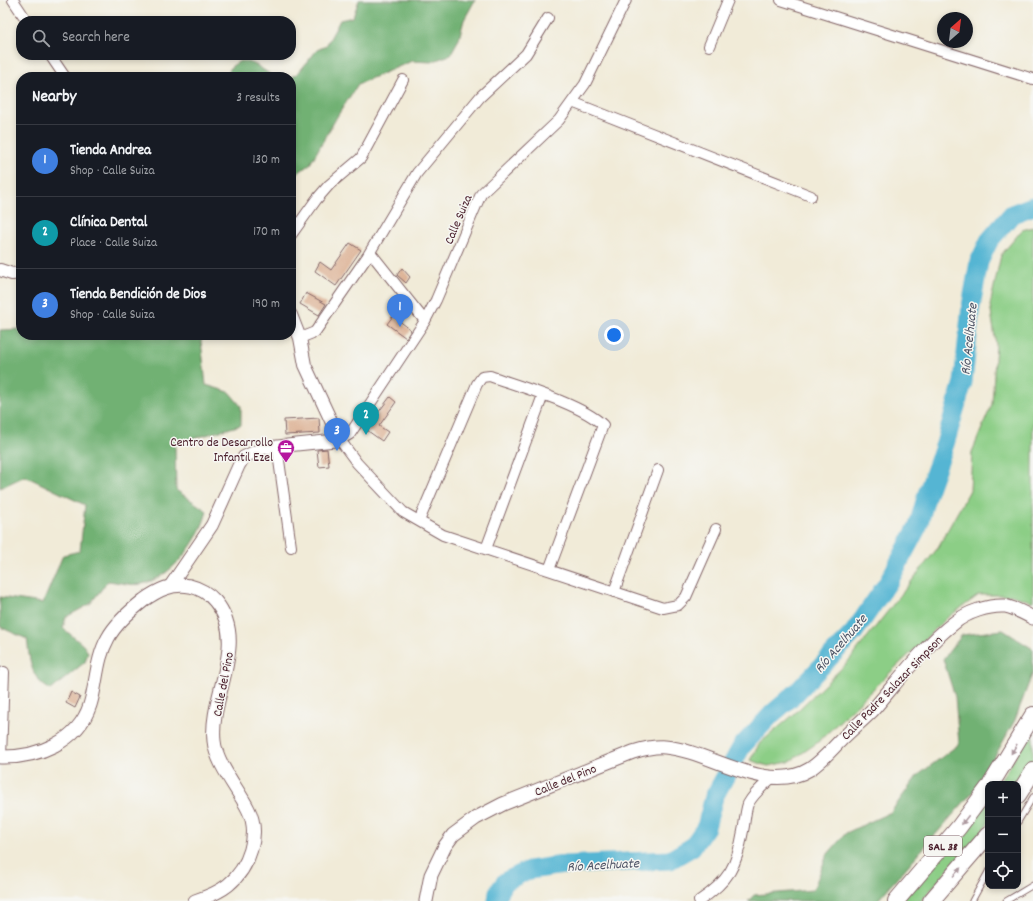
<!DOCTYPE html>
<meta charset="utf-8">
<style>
body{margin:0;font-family:Dekko,sans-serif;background:#20242c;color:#f1f3f6}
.controls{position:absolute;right:12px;bottom:12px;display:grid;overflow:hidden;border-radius:8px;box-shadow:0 2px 6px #0003}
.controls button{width:36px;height:36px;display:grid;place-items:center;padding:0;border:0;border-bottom:1px solid #363941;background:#171b24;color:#f1f3f6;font:20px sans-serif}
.compass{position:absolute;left:937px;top:12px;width:36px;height:36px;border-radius:50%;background:#171b24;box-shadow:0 2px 6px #0003;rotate:28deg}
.you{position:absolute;left:614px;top:335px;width:14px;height:14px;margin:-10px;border:3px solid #fff;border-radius:50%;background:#1a73e8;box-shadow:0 0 0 6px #1a73e833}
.badge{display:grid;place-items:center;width:26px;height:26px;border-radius:50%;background:#d690ce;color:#fff;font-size:13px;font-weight:700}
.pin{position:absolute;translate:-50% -33px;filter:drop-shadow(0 1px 2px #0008)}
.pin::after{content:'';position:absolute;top:21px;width:14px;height:12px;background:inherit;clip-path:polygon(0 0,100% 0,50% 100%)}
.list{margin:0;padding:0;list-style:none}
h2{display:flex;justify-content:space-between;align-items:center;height:52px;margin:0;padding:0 16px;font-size:17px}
h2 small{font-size:13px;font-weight:400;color:#9ea1a6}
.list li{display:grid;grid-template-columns:26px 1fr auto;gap:12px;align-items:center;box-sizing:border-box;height:72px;padding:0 16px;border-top:1px solid #363941}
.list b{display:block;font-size:15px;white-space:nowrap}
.list p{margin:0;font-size:13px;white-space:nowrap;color:#9ea1a6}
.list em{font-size:13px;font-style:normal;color:#9ea1a6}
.icon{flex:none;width:22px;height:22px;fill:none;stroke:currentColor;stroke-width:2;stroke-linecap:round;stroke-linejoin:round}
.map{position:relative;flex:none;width:1033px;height:901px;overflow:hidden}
.search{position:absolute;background:#171b24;box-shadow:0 2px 6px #0003;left:16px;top:16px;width:280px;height:44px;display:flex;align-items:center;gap:10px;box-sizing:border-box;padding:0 14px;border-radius:16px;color:#9ea1a6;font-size:15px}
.panel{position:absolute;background:#171b24;box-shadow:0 2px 6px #0003;left:16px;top:72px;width:280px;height:268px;border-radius:16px}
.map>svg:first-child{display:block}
.green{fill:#8cce86;stroke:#6b7658}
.forest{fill:#71b173;stroke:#5e684f}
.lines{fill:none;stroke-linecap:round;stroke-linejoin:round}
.river{stroke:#54b5d3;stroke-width:19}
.building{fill:#dbaf91}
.service-casing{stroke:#846668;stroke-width:7}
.minor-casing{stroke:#846668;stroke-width:12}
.tertiary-casing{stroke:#846668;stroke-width:14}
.secondary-casing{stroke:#846668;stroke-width:15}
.trunk-casing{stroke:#846668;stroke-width:18}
.service{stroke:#fff;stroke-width:5}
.minor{stroke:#fff;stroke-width:10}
.tertiary{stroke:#fff;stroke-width:12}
.secondary{stroke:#fff;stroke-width:13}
.trunk{stroke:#fff;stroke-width:16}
.oneway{fill:#ae9aa0}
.labels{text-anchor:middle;stroke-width:3;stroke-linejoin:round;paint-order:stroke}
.shield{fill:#f6f6f2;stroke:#7e6067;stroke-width:1}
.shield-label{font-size:12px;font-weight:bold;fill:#4a1f2b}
.street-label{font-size:13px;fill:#4a1f2b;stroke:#f6f6f2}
.poi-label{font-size:13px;fill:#4a1f2b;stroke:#f6f6f2;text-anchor:end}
.water-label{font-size:14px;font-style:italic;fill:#4e5466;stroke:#f6f6f2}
</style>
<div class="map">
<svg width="1033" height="901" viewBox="0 0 1033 901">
<rect width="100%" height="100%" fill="#f6f6f2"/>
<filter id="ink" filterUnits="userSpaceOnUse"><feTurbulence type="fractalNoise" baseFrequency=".025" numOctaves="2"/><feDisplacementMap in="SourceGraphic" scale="8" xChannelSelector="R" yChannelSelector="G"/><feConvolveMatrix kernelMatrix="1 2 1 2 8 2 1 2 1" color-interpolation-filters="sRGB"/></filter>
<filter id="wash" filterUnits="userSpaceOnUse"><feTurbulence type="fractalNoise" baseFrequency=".012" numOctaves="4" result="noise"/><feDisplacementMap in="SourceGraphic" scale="16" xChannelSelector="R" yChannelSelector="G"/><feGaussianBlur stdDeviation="0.9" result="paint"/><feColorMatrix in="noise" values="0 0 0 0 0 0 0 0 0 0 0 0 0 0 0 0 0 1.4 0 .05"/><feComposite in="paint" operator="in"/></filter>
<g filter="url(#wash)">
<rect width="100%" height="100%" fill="#f1ebd8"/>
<path class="green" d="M 1033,227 L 1033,602 L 1011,595 L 979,595 L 947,618 L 817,743 L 789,762 L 768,766 L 750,760 L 760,743 L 792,716 L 846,664 L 937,549 L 970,490 L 972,452 L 992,404 L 996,344 L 990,305 L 1001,255 L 1022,230 Z
M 1033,730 L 1033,761 L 1017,784 L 998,784 Z
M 988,797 L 988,824 L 921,901 L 901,901 Z"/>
<path class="forest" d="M 359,0 L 475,0 L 464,20 L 459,39 L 450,55 L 431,62 L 412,61 L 358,84 L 338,115 L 310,164 L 291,178 L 291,78 L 299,72 L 317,50 L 326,46 L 340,20 L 353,17 Z
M 240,61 C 255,61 262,70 275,77 L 229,77 L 227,74 L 232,66 Z
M 21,329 L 21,335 L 204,335 L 201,341 L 206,385 L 229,392 L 241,406 L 241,425 L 175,444 L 176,490 L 207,511 C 200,540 173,577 142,584 C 131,586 118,582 108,581 L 90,604 L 66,617 L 63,628 L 83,645 L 88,652 L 85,662 L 51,690 C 30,679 30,660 27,639 L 0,627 L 0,597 L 43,603 L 63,555 L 80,551 L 85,505 L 25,476 L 0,488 L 0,330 Z
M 1003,630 L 1033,649 L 1033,672 L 1015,720 L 979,785 L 877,901 L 748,901 L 754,895 L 813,890 L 827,855 L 846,833 L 891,812 L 917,776 L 959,744 L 955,697 L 943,659 L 962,635 Z"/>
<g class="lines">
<path class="river" d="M 497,901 L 498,892 L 506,881 L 529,870 L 564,865 L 670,860 L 692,847 L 706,827 L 714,797 L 742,746 L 772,714 L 795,694 L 854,632 L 889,581 L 918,526 L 927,494 L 945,444 L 963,382 L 971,306 L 979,262 L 989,241 L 1012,214 L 1033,206"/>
</g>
<g id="blocks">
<path class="building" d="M 350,243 L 361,250 L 336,286 L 315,271 L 320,262 L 331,270 Z
M 402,268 L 410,277 L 406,283 L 397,275 Z
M 306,293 L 326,304 L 319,315 L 300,304 Z
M 393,316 L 411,330 L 406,338 L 387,324 Z
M 390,397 L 396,402 L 379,426 L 388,432 L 382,441 L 368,431 L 368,426 Z
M 319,418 L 320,433 L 285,435 L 284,420 Z
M 327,449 L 329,466 L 319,467 L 317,450 Z
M 71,692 L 80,697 L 75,708 L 66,703 Z"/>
</g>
</g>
<g filter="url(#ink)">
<use href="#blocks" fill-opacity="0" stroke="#846668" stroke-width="1"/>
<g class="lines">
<g class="service-casing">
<path id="service" d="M 1018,822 L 1033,797
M 972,901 L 988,872
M 1006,901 L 1033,885"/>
</g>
<g class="minor-casing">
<path id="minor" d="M 13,0 L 27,21
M 626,0 L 585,84 L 559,120 L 481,194 L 436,300 L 425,321 L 350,434 L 340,440 L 357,463 L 403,512 L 443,535 L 663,608 L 678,605 L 686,597 L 716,529
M 781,0 L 1033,79
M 709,46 L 728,0
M 50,55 L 65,77
M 572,102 L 811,196
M 291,235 L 316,200 L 329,185 L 361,158 L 403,80
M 370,252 L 425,321
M 300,338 L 315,332 L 367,257 L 417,173 L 480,97 L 526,54 L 548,18
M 277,446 L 291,547
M 419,521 L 477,384 L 482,377 L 490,376 C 521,387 581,404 603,425 L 549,570
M 486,549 L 543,395
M 614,592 L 658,470
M 1,757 L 4,672
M 699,901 C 729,881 737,866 743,831 C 745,823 745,812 748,804 C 754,793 764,785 773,777"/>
</g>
<g class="tertiary-casing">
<path id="tertiary" d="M 0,270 L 12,274 L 21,273
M 171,585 L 212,525 L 239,465 L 244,457 L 263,448 L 340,440 L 305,365 L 300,338 L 291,315"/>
</g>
<g class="secondary-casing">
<path id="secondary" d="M 0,757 C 37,758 78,742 90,705 C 97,683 96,659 108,638 C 116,623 130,611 144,600 C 158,590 172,583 190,586 C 199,588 209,594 215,601 C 250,642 209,695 214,741 C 216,763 238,789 248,809 C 261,834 249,868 228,885 C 218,893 207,897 195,901
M 426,901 L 431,875 L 445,846 L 453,835 L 476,818 L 503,804 L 633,752 C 643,749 654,746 665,747 C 711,751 766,796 810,769 C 822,761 831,750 841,740 C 851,730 862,721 872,711 C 898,681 923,647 954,623 C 967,612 989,605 1005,606 C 1015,608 1024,613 1033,618"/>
</g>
<g class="trunk-casing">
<path id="trunk" d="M 991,784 L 1033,715
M 1018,795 L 1033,771
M 896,901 L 959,827 L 988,788
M 931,901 L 988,835"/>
</g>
<use href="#service" class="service"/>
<use href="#minor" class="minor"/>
<use href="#tertiary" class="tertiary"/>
<use href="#secondary" class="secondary"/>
<use href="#trunk" class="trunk"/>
</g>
<defs><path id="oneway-solid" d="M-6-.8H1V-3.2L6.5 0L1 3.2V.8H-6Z"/></defs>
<g class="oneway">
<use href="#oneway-solid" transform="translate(1014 749) rotate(121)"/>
<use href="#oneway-solid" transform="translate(965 820) rotate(127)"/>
<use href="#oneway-solid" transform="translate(957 872) rotate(-48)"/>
</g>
</g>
<defs>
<g id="office-pin" transform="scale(0.9)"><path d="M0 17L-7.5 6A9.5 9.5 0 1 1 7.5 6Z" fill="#b5179e" stroke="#f6f6f2"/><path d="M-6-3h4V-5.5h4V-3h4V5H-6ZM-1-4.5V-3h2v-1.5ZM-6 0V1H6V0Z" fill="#fff"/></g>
</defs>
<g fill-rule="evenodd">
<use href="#office-pin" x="286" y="448"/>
</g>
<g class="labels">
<rect class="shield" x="924" y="836" width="38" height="20" rx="3"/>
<g class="shield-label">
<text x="943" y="850">SAL 38</text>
</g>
<g class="street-label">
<text transform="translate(457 219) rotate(-67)" y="5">Calle Suiza</text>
<text transform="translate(222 684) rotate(-79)" y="5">Calle del Pino</text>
<text transform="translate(891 687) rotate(-46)" y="5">Calle Padre Salazar Simpson</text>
<text transform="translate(565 779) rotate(-22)" y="5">Calle del Pino</text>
</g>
<g class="poi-label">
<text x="273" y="446">Centro de Desarrollo<tspan x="273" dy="15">Infantil Ezel</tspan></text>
</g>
<g class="water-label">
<text transform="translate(968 339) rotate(-84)" y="5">Río Acelhuate</text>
<text transform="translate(840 643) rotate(-49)" y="5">Río Acelhuate</text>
<text transform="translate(603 864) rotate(-3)" y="5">Río Acelhuate</text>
</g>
</g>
</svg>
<div class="controls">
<button>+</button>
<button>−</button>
<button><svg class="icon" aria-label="locate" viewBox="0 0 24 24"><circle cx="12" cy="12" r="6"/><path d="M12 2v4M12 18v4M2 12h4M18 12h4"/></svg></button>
</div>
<svg class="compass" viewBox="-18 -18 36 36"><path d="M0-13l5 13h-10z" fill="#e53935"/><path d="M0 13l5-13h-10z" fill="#9ea1a6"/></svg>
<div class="you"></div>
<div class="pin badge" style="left:400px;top:327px;background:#3f7fe0">1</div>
<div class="pin badge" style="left:366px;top:435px;background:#0f9aa8">2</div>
<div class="pin badge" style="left:337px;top:451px;background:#3f7fe0">3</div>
<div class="search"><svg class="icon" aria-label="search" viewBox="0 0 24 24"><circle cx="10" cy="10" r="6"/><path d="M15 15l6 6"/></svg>Search here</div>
<section class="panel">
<h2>Nearby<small>3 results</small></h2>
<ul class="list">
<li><span class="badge" style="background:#3f7fe0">1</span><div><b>Tienda Andrea</b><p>Shop · Calle Suiza</p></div><em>130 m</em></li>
<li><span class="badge" style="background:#0f9aa8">2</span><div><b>Clínica Dental</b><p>Place · Calle Suiza</p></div><em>170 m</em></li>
<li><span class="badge" style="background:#3f7fe0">3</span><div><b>Tienda Bendición de Dios</b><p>Shop · Calle Suiza</p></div><em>190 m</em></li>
</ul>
</section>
</div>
